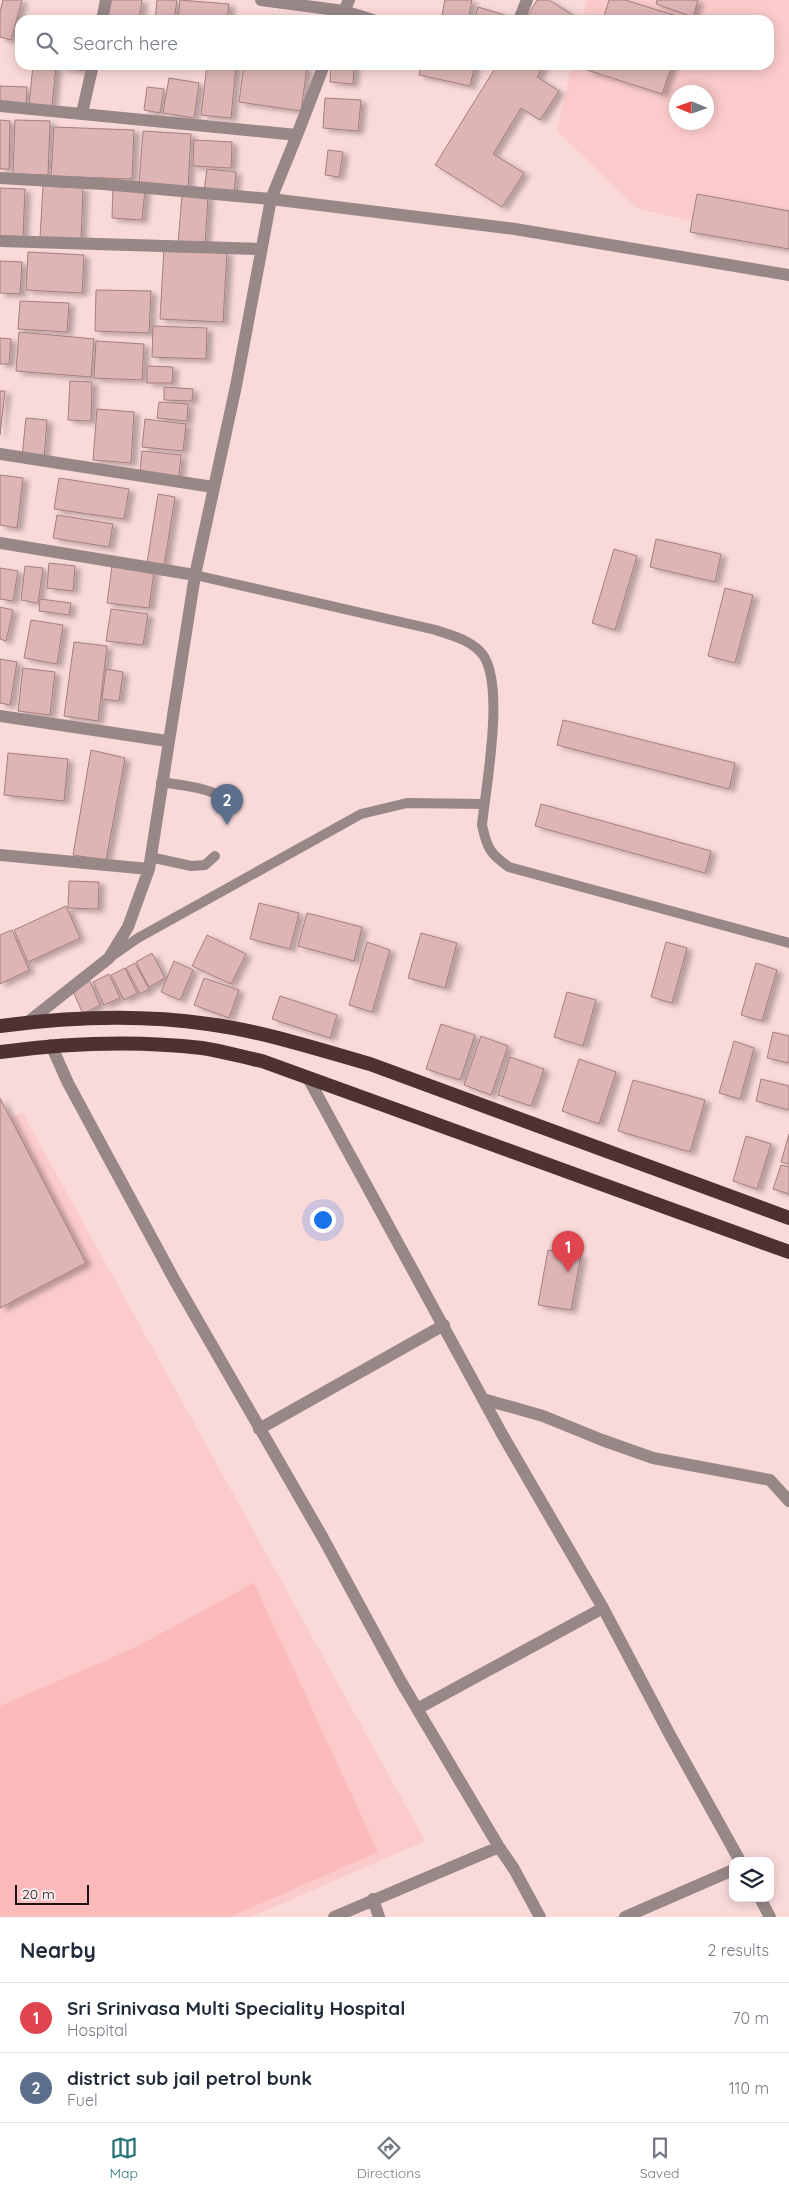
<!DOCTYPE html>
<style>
body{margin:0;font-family:Quicksand,sans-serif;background:#f2f2f3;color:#1f2937}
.controls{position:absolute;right:15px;bottom:15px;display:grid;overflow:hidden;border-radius:10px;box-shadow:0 2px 12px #0003}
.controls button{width:45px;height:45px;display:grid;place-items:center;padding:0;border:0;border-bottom:1px solid #e0e1e3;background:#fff;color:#1f2937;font:25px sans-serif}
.compass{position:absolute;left:669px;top:85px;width:45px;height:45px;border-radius:50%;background:#fff;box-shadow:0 2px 12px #0003;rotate:272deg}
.scale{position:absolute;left:15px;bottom:12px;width:74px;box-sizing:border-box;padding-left:5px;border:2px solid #1e1111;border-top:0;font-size:14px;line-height:18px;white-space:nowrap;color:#1e1111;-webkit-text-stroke:4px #fcebeb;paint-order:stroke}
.you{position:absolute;left:322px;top:1219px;width:18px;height:18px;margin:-12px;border:4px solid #fff;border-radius:50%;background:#1a73e8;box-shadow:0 0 0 8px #1a73e833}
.badge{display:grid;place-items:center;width:32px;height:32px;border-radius:50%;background:#2a7477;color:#fff;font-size:16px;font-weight:700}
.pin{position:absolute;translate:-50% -41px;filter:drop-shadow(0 1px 2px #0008)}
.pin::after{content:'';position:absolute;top:26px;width:18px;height:15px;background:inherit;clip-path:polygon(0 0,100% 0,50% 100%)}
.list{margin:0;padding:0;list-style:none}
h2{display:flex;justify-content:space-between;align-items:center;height:65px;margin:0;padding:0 20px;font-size:21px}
h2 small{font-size:16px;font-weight:400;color:#747a83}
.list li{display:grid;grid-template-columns:32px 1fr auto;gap:15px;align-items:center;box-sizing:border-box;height:70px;padding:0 20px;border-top:1px solid #e0e1e3}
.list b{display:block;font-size:19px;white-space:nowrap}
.list p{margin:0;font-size:16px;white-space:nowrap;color:#747a83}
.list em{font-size:16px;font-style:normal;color:#747a83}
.icon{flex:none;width:28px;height:28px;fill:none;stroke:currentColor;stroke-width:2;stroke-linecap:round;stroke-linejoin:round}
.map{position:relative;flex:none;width:789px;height:1917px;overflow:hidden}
.search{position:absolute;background:#fff;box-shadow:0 2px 12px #0003;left:15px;right:15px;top:15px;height:55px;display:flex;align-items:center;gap:12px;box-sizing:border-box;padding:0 18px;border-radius:15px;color:#747a83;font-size:19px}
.sheet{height:205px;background:#fff}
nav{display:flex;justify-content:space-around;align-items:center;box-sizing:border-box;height:70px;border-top:1px solid #e0e1e3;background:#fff;font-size:14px;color:#747a83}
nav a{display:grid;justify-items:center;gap:2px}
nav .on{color:#2a7477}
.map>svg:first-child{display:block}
.built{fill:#fbcaca;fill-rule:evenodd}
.green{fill:#fcbbba}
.building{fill:#dcb5b4;stroke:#a47f7e;filter:url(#shadow)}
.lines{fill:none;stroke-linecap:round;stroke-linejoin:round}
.service{stroke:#988787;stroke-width:10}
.minor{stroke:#988787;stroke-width:12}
.trunk{stroke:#4e3232;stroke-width:14}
</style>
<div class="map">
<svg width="789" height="1917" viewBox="0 0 789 1917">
<defs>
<filter id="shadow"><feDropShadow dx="5.5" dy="3" stdDeviation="2.5" flood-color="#0004"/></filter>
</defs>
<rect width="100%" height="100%" fill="#fad9d9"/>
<path class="built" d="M 587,0 L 789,0 L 789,245 L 637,208 L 557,131 L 572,65 L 769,65 L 769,20 L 582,20 ZM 676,92 L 706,92 L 706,122 L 676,122 Z
M 22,1112 L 425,1841 L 251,1917 L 0,1917 L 0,1123 Z"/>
<path class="green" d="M 254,1583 L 378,1852 L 230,1917 L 0,1917 L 0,1706 L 134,1648 Z"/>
<path class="building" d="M 3,0 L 22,0 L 11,40 L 0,37 L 0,12 Z
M 110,0 L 142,0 L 139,20 L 107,20 Z
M 157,0 L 177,0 L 174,20 L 155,20 Z
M 180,0 L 229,4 L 227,20 L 178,20 Z
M 445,0 L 472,0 L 468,20 L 441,20 Z
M 537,0 L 549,0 L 574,16 L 572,20 L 525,20 Z
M 609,0 L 625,0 L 686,19 L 603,20 Z
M 657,0 L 698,0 L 693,17 L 656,4 Z
M 478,7 L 511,17 L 510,20 L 474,20 Z
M 267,16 L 316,20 L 267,20 Z
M 33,65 L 56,65 L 52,106 L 29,105 Z
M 61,65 L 88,65 L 87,71 L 60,68 Z
M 207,65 L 236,65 L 231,118 L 201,115 Z
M 244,65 L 307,67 L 301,111 L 239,102 Z
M 331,65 L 354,65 L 353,84 L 330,82 Z
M 421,65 L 475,65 L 470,86 L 419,75 Z
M 497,65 L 544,65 L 537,77 L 559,91 L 540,120 L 521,108 L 493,154 L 524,173 L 502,207 L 435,165 Z
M 589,65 L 672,65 L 662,94 L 587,70 Z
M 169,78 L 199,83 L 194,118 L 163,113 Z
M 0,86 L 27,87 L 26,105 L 0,104 Z
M 147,87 L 164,89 L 160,113 L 144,110 Z
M 325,98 L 361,100 L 358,131 L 323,128 Z
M 0,120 L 10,121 L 9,169 L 0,169 Z
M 15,120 L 50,121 L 48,175 L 13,174 Z
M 54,127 L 134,130 L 132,179 L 51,176 Z
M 143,131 L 191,134 L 188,187 L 139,184 Z
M 194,140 L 232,142 L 231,168 L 193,166 Z
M 328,150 L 343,152 L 339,177 L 325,175 Z
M 207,169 L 236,172 L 234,193 L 204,190 Z
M 43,186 L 83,188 L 81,240 L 40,238 Z
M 113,187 L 145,189 L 142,220 L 112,218 Z
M 0,188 L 25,189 L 23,237 L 0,236 Z
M 182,194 L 208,196 L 205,246 L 178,244 Z
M 697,194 L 789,211 L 789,249 L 690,232 Z
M 164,248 L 227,252 L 223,322 L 160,319 Z
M 28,252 L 84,255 L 82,293 L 26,290 Z
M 0,261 L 22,262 L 20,294 L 0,293 Z
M 96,290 L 151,291 L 149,333 L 95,331 Z
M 20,301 L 69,303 L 67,332 L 18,329 Z
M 153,326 L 207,328 L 206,359 L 152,357 Z
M 19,332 L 94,339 L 91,377 L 16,371 Z
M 0,338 L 11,339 L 9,364 L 0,364 Z
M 96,341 L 144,344 L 142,380 L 94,378 Z
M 147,366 L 173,367 L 172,383 L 147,383 Z
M 70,381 L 92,382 L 91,421 L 68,420 Z
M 164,387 L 193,389 L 192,401 L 164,400 Z
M 0,391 L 5,391 L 0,435 Z
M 159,402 L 188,404 L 187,421 L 157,418 Z
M 97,409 L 134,412 L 131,463 L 93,460 Z
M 26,418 L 47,420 L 44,458 L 22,456 Z
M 145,419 L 186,424 L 183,451 L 142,447 Z
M 142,451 L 181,455 L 179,476 L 140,472 Z
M 0,475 L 23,478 L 17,528 L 0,525 Z
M 59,478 L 129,489 L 124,519 L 54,509 Z
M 158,494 L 175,497 L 164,566 L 147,563 Z
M 57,515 L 113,524 L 109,547 L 53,538 Z
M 656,539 L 721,554 L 715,582 L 650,567 Z
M 614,549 L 637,556 L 615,630 L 592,623 Z
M 49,563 L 75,566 L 73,591 L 47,588 Z
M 25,566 L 43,568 L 38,603 L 21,600 Z
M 112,566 L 154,571 L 149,608 L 107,603 Z
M 0,568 L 18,571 L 13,601 L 0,599 Z
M 725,588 L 753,595 L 735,663 L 708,656 Z
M 40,599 L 71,603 L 69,615 L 39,611 Z
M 0,607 L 13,610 L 6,641 L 0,639 Z
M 111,609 L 148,614 L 143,645 L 106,641 Z
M 31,620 L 63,625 L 57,664 L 24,658 Z
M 74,642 L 107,646 L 98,721 L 64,716 Z
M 0,659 L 17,662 L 10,705 L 0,703 Z
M 23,668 L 55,672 L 50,715 L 18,711 Z
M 106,669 L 123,672 L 119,701 L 102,699 Z
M 563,720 L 735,763 L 729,789 L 557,745 Z
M 91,750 L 125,758 L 106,860 L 73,855 Z
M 8,753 L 68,759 L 64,801 L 4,795 Z
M 541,804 L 711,851 L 705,873 L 535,826 Z
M 69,881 L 99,882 L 98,909 L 68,908 Z
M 259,903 L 299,913 L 290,949 L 250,939 Z
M 66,906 L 80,938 L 28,962 L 14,930 Z
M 307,913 L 362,927 L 354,961 L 298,946 Z
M 12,930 L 29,970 L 0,984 L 0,935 Z
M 421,933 L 457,943 L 445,988 L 408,978 Z
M 207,935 L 246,954 L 231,984 L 192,966 Z
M 367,942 L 390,950 L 372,1012 L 349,1005 Z
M 666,942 L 687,948 L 672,1003 L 651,997 Z
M 152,953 L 165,978 L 149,987 L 136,962 Z
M 174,961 L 193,970 L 180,1000 L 161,992 Z
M 135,963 L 149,989 L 140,994 L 126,968 Z
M 756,963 L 777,970 L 762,1021 L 741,1015 Z
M 125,968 L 137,993 L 124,1000 L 111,975 Z
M 109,974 L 120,998 L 104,1005 L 93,982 Z
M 204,978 L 239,990 L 229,1018 L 194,1005 Z
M 90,981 L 100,1005 L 83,1014 L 72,989 Z
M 567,992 L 596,1000 L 583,1046 L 554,1037 Z
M 280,996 L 337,1015 L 330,1038 L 272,1019 Z
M 441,1024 L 475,1035 L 460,1080 L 426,1069 Z
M 773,1032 L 789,1036 L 789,1063 L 767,1058 Z
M 481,1036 L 508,1046 L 491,1095 L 464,1085 Z
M 734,1041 L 754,1048 L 740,1099 L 719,1093 Z
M 510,1057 L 544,1069 L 531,1106 L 498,1095 Z
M 579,1059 L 616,1072 L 599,1124 L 562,1111 Z
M 761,1079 L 789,1086 L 789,1110 L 756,1101 Z
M 633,1080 L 705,1100 L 690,1152 L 618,1131 Z
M 0,1098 L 86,1263 L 0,1308 Z
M 789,1134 L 789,1164 L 781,1162 Z
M 746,1136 L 771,1144 L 757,1189 L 733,1181 Z
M 781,1165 L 789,1167 L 789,1194 L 773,1189 Z
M 548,1250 L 581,1255 L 571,1310 L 538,1305 Z"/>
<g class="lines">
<path class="service" d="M 195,575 L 436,630 C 452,636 472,640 483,655 C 505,687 486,785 482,825 C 487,848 490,854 509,867 L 789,943
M 161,782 C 179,785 220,788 228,804
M 150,857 L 191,866 L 205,865 L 215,856
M 112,956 L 138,938 L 361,814 L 407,803 L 484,804"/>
<path class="minor" d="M 261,0 L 344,11 L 341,20
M 349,0 L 344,11 L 373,20
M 102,20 L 106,0
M 519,20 L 527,0
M 0,106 L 297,135 L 324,65
M 82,113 L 93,65
M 0,178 L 103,184 L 271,199 L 297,135
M 0,241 L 260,249
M 0,454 L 213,487
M 0,543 L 195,575
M 0,716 L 167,741
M 0,855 L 149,869
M 28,1022 L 109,958 L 128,927 L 149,869 L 195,575 L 236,386 L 271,199 L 515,229 L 789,275
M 51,1045 L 68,1083 L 175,1281 L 323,1538 L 400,1680 L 499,1847 L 334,1917
M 308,1078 L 502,1434 L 603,1608 L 670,1735 L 740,1861
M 483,1399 L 543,1416 L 602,1440 L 653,1458 L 770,1480 L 789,1501
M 259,1429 L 444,1325
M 417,1709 L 603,1608
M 499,1847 L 514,1869 L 540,1917
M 760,1898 L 770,1917
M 373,1899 L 379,1917
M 625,1917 L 733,1870"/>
<path class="trunk" d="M 0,1026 C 68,1017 140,1014 208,1024 C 262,1031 317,1049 370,1064 L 789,1218
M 0,1052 C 67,1043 134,1040 202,1048 C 222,1051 242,1057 262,1061 L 789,1252"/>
</g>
</svg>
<div class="controls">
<button><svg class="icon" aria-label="layers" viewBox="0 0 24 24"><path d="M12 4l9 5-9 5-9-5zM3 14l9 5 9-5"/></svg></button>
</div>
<svg class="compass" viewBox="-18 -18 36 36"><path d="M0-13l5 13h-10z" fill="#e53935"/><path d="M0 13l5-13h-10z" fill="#747a83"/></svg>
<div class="scale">20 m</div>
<div class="you"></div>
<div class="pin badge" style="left:568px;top:1272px;background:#e0444e">1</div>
<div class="pin badge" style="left:227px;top:825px;background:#5c6f8a">2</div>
<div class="search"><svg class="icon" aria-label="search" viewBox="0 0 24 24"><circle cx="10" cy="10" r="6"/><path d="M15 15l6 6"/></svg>Search here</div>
</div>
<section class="sheet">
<h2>Nearby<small>2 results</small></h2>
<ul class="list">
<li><span class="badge" style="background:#e0444e">1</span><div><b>Sri Srinivasa Multi Speciality Hospital</b><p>Hospital</p></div><em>70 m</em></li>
<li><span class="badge" style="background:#5c6f8a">2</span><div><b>district sub jail petrol bunk</b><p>Fuel</p></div><em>110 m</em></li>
</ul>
</section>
<nav>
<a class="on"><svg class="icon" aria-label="map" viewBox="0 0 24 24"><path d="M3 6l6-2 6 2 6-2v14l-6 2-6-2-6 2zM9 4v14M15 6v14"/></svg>Map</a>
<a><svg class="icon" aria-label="directions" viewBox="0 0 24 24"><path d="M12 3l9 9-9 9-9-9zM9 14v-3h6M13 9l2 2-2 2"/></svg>Directions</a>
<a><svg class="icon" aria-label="saved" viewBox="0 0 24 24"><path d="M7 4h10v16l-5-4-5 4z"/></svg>Saved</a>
</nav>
